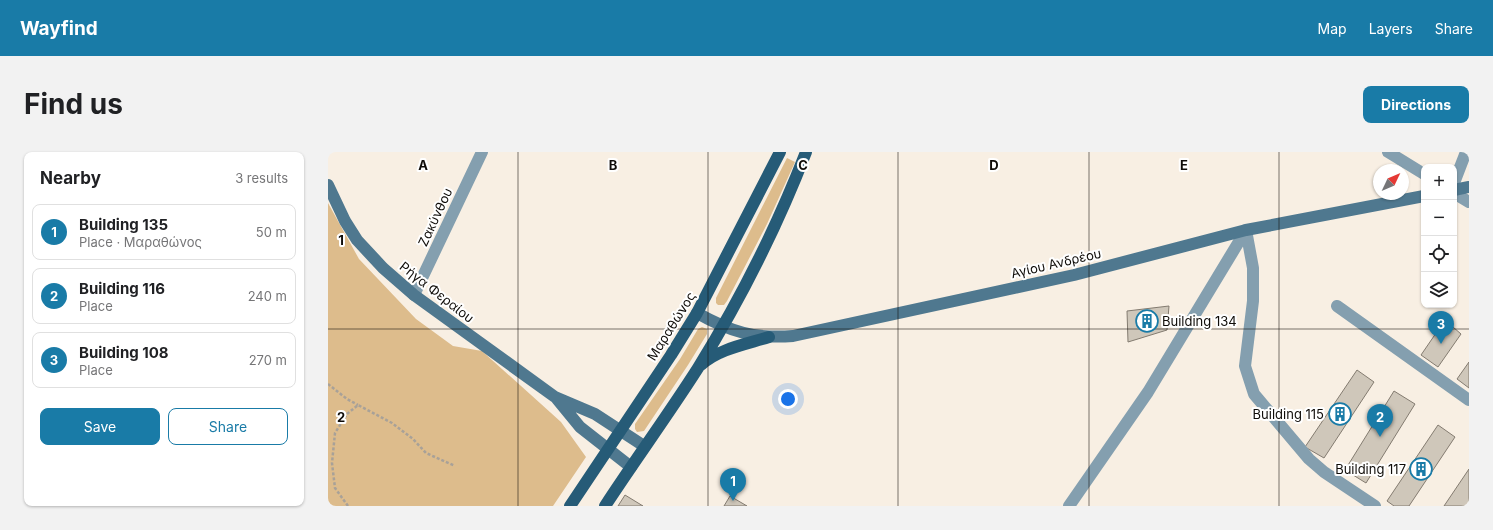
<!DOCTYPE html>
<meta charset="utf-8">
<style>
body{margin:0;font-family:Inter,sans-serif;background:#f2f2f2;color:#202124}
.controls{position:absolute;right:12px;top:12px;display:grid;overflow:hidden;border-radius:8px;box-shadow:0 1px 3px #0004}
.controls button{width:36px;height:36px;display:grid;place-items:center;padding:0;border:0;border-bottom:1px solid #e0e0e0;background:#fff;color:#202124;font:20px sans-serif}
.compass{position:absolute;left:1045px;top:12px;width:36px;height:36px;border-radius:50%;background:#fff;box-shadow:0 1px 3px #0004;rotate:46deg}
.you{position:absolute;left:460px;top:247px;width:14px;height:14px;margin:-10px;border:3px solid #fff;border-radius:50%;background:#1a73e8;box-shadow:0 0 0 6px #1a73e833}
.badge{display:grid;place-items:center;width:26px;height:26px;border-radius:50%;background:#197ba7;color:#fff;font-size:13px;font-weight:700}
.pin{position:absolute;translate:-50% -33px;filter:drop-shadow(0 1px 2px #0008)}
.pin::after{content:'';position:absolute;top:21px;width:14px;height:12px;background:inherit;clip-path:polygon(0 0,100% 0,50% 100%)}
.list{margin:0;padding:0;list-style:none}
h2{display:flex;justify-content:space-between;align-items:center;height:52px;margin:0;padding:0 16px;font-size:17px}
h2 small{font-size:13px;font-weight:400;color:#757577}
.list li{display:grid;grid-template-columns:26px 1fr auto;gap:12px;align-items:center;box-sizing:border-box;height:56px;margin:0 8px 8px;padding:0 8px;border:1px solid #e0e0e0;border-radius:8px}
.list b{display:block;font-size:15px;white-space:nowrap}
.list p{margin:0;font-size:13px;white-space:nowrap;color:#757577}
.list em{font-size:13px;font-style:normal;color:#757577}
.actions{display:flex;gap:8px;padding:12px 16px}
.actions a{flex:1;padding:9px 0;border:1px solid #197ba7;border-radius:8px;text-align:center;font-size:14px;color:#197ba7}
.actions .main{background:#197ba7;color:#fff}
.icon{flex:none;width:22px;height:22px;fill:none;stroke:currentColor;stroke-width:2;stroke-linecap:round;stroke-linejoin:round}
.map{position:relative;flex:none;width:1141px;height:354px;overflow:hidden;border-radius:8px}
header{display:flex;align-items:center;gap:24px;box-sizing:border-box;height:56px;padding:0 20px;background:#197ba7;color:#fff}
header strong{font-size:19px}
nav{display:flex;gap:22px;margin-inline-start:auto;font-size:14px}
.intro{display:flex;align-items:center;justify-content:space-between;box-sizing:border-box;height:96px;padding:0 24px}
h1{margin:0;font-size:28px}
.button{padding:10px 18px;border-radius:8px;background:#197ba7;color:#fff;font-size:14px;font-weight:700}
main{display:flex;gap:24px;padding:0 24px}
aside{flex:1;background:#fff;border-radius:8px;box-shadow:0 1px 3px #0004}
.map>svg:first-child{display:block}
.green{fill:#ddbc8c}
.building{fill:#cfc7ba;stroke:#837b70}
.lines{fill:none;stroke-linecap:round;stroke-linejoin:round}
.path{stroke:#a8a198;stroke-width:2.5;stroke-dasharray:3 2;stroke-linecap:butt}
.street{stroke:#849faf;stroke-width:12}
.secondary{stroke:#4f788f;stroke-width:12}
.primary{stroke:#265b77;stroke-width:12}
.grid{fill:none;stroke:#0f0c08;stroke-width:1;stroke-opacity:0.55}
.labels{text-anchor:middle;stroke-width:4;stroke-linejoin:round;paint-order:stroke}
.street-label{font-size:13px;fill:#0f0c08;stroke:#fff}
.poi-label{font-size:13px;fill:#0f0c08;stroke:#fff;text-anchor:end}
.grid-label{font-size:13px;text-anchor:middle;font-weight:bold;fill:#0f0c08;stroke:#fff;stroke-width:4;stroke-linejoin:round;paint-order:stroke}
</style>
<header>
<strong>Wayfind</strong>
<nav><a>Map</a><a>Layers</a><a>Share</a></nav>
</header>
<div class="intro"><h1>Find us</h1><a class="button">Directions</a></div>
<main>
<aside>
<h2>Nearby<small>3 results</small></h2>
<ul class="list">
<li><span class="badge">1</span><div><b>Building 135</b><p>Place · Μαραθώνος</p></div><em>50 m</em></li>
<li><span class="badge">2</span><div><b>Building 116</b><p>Place</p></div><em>240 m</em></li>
<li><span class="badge">3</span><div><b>Building 108</b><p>Place</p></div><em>270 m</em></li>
</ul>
<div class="actions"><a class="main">Save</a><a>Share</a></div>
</aside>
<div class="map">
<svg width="1141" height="354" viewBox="0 0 1141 354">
<rect width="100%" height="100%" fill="#f8efe3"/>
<path class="green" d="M 459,6 L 467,10 L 439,72 L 399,149 L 396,153 L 390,153 L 388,151 L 388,146 Z
M 0,51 L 31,107 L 88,167 L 125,194 L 154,199 L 233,270 L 258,305 L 225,354 L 0,354 Z
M 374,175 L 379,177 L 379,182 L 360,213 L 316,279 L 309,280 L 307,277 L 307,272 L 352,207 L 370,177 Z"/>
<path class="building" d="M 841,154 L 839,178 L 800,190 L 799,159 Z
M 1117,168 L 1133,182 L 1110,215 L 1093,203 Z
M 1141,210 L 1141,236 L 1129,227 Z
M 1029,218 L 1046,230 L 996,306 L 977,295 Z
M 1066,239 L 1087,252 L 1038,331 L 1017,318 Z
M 1110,273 L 1127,285 L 1081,354 L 1066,354 L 1059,349 Z
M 1141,317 L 1141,354 L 1116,354 Z
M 297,343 L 315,354 L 290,354 Z
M 402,344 L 419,354 L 396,354 Z"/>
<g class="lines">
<path class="path" d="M 0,232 L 19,247 L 30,253
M 20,354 L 7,336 L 4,311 L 7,281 L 19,262 L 30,253 L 64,271 L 85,287 L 98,301 L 127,314"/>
<path class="street" d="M 1060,0 L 1096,22
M 1126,31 L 1138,0
M 1126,41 L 1141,50
M 918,78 L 925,116 L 925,149 L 917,214 L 926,242 L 981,307 L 996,320 L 1047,354
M 86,143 L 154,0
M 1009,154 L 1141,248
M 741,354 L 820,240 L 918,78"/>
<path class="secondary" d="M 0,33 L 17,69 L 29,88 L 55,116 L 86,143 L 227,245 L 267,262 L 316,294
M 1126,38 L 1141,35
M 369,161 C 403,180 426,187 465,184 L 746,123 L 918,78 L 1096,44
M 229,247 L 252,275 L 303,315"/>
<path class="primary" d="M 373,213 C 390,197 419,192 441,185
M 242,354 L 343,203 L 369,161 L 452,0
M 277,354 C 307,308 340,263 370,216 C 412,148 449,75 478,0"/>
</g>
<path class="grid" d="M 190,0 L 190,354M 380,0 L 380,354M 570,0 L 570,354M 761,0 L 761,354M 951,0 L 951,354M 0,177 L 1141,177"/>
<defs>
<g id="building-ring" transform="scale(1.15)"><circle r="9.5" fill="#fff" stroke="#197ba7" stroke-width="1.5"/><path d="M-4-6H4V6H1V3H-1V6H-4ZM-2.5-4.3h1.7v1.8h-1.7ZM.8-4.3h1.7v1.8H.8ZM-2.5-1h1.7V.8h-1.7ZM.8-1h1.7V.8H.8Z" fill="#197ba7"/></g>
</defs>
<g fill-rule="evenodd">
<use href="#building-ring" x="819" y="169"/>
<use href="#building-ring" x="1012" y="262"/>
<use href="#building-ring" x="1093" y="317"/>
</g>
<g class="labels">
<g class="street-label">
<text transform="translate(107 65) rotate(-65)" y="5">Ζακύνθου</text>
<text transform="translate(728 111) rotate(-13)" y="5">Αγίου Ανδρέου</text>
<text transform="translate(109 140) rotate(38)" y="5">Ρήγα Φεραίου</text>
<text transform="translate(343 174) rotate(-58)" y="5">Μαραθώνος</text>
</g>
<g class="poi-label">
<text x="834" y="174" text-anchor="start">Building 134</text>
<text x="996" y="267">Building 115</text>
<text x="1078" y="322">Building 117</text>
</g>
</g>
<g class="grid-label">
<text x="95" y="18">A</text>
<text x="285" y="18">B</text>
<text x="475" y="18">C</text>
<text x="666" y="18">D</text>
<text x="856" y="18">E</text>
<text x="13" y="93">1</text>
<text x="13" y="270">2</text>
</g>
</svg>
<div class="controls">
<button>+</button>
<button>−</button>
<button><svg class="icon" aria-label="locate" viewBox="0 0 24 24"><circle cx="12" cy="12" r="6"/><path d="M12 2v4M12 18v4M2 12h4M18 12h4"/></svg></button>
<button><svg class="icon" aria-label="layers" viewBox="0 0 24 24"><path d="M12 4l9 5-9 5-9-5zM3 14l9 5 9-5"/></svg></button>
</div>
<svg class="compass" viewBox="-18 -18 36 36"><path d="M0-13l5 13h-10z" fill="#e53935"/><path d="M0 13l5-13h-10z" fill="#757577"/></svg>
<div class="you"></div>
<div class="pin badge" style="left:405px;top:349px">1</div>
<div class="pin badge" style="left:1052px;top:285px">2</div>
<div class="pin badge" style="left:1113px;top:192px">3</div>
</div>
</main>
